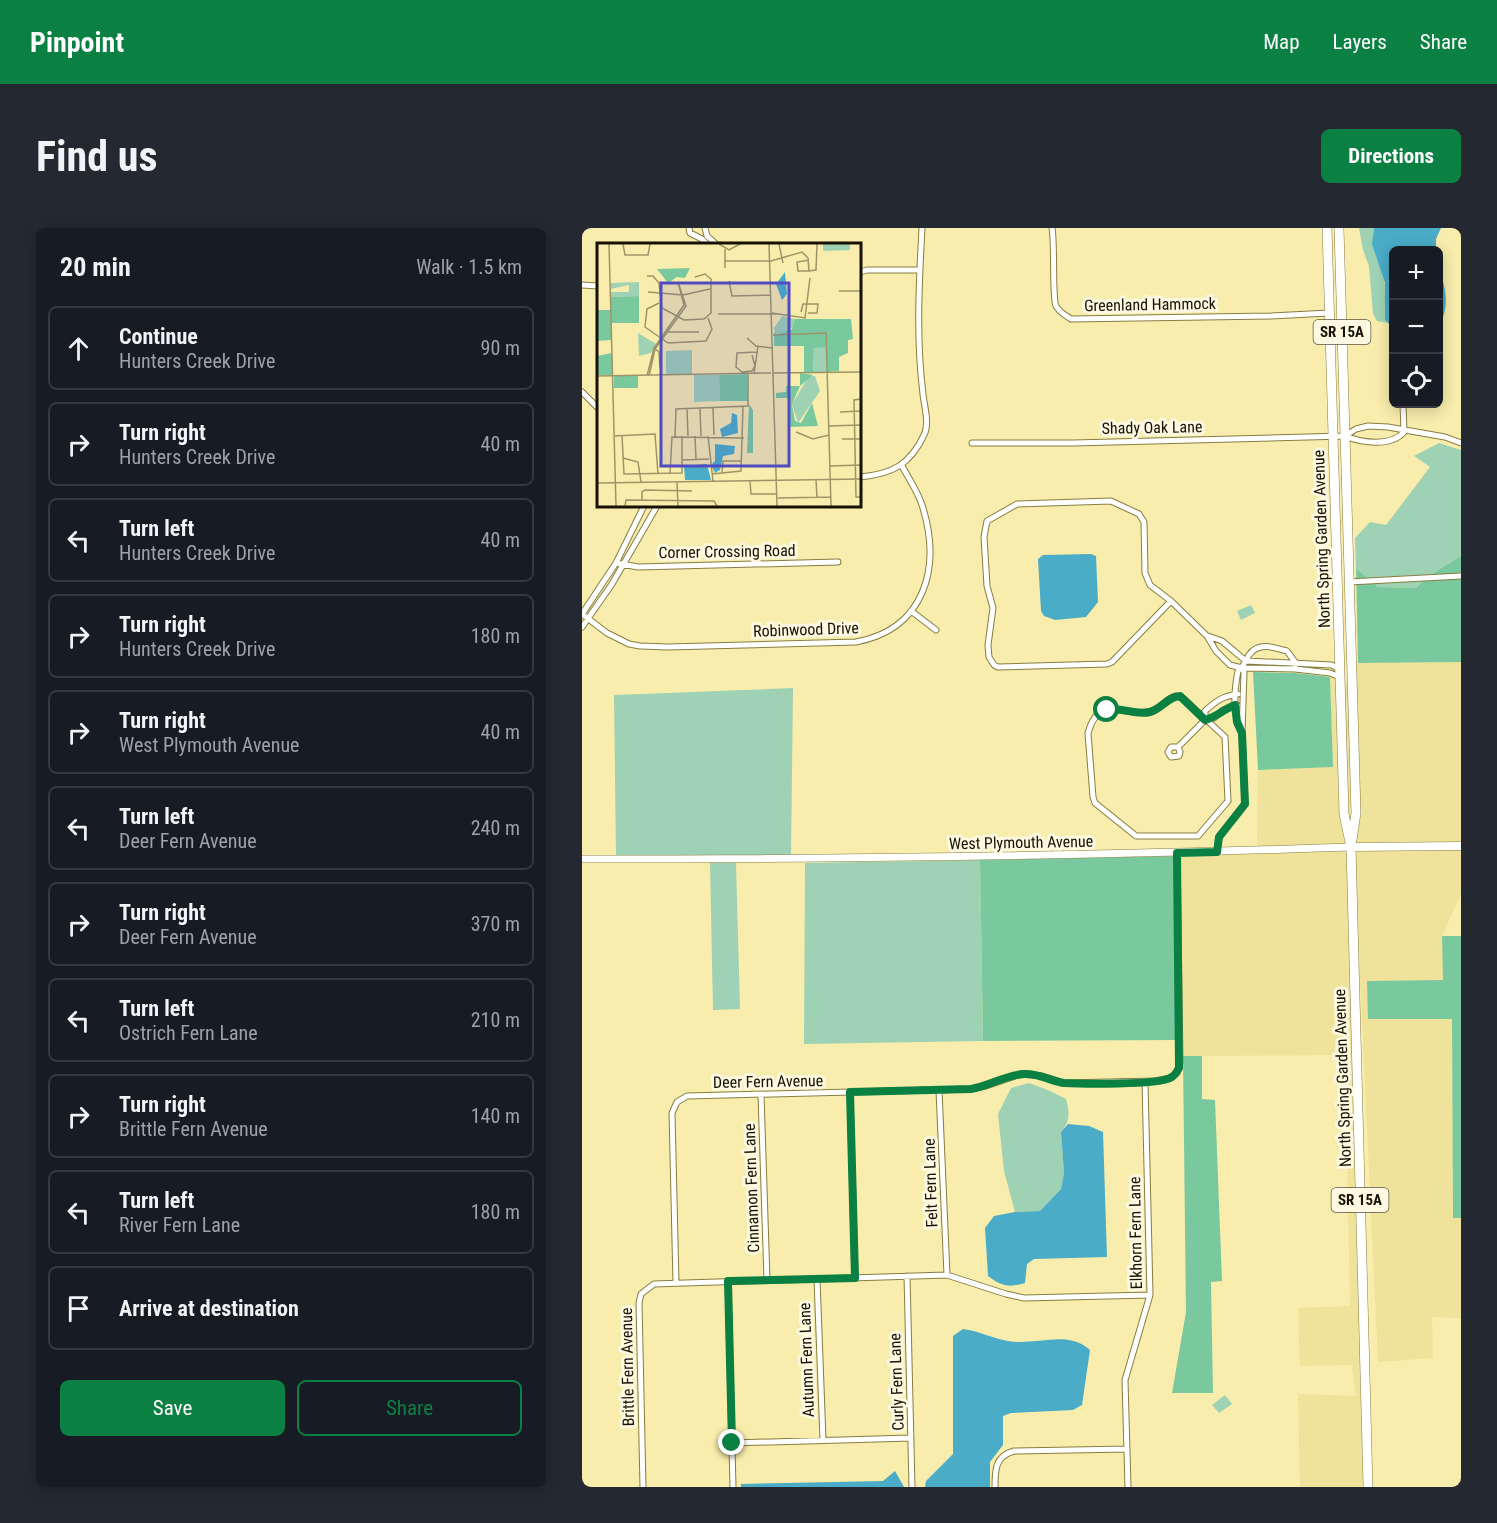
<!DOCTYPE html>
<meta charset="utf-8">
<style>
body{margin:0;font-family:"Roboto Condensed",sans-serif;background:#242831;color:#f1f3f6}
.controls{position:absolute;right:18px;top:18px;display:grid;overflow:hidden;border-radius:9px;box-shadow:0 3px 15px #0003}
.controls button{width:54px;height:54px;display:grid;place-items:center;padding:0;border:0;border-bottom:2px solid #363941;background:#171b24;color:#f1f3f6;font:30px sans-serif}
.stop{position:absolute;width:18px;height:18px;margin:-14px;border:4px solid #0b8043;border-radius:50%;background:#fff}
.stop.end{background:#0b8043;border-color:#fff;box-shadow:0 2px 6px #0008}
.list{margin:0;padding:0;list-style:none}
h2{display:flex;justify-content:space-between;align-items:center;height:78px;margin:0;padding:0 24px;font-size:26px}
h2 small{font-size:20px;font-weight:400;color:#9ea1a6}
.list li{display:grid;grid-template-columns:39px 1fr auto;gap:18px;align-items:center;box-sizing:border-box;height:84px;margin:0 12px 12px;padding:0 12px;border:2px solid #363941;border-radius:9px}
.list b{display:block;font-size:22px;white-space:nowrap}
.list p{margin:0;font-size:20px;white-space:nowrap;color:#9ea1a6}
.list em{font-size:20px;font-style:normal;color:#9ea1a6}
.actions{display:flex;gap:12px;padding:18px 24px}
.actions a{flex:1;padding:14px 0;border:2px solid #0b8043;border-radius:9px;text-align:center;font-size:21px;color:#0b8043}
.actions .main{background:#0b8043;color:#fff}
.icon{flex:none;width:33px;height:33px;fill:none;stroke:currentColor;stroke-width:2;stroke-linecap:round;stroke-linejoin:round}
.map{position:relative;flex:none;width:879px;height:1259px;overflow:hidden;border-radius:9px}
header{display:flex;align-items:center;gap:36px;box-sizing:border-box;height:84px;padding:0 30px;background:#0b8043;color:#fff}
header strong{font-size:28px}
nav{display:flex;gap:33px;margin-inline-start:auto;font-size:21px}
.intro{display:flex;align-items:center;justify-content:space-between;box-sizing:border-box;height:144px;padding:0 36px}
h1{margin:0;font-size:42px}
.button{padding:15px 27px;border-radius:9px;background:#0b8043;color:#fff;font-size:21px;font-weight:700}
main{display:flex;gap:36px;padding:0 36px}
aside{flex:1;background:#171b24;border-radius:9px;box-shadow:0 3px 15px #0003}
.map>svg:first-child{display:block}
.built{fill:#efe29a}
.green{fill:#9fd1b4}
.forest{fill:#7ac89e}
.water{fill:#4aacc7}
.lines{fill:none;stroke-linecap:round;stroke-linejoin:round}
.minor-casing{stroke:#887d40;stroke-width:7}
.tertiary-casing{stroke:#887d40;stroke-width:8}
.secondary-casing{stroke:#887d40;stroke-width:9}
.trunk-casing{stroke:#887d40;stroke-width:10}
.minor{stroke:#fff;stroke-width:5}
.tertiary{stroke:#fff;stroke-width:7}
.secondary{stroke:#fff;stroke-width:8}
.trunk{stroke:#fff;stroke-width:9}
.route{stroke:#0b8043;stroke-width:8}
.labels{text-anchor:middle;stroke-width:6;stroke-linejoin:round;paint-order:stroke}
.shield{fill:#fef9e0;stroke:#5c5743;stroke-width:1.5}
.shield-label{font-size:15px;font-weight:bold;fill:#161100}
.street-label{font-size:16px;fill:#161100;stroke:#fef9e0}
.inset-road{fill:none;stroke:#9e9567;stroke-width:1.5}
.view{fill:#504bc2;fill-opacity:0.15;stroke:#504bc2;stroke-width:3}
.inset-edge{fill:none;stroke:#161100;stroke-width:3}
</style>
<header>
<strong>Pinpoint</strong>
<nav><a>Map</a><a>Layers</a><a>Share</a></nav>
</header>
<div class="intro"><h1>Find us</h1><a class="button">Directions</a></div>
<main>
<aside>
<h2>20 min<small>Walk · 1.5 km</small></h2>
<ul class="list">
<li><svg class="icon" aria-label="ahead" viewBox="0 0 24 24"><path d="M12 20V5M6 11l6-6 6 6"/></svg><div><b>Continue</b><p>Hunters Creek Drive</p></div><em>90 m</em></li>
<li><svg class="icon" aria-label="right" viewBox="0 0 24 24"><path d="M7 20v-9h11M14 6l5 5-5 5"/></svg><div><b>Turn right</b><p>Hunters Creek Drive</p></div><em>40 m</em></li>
<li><svg class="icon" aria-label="left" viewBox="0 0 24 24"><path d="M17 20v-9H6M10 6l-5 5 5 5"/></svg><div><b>Turn left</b><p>Hunters Creek Drive</p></div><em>40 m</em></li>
<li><svg class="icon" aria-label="right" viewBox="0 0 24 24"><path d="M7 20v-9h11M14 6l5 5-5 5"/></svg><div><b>Turn right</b><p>Hunters Creek Drive</p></div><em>180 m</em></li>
<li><svg class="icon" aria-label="right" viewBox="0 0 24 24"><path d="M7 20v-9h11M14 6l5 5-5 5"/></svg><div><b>Turn right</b><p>West Plymouth Avenue</p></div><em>40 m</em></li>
<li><svg class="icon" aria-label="left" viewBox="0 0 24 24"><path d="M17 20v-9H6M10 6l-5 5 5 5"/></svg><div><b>Turn left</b><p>Deer Fern Avenue</p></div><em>240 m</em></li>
<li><svg class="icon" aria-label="right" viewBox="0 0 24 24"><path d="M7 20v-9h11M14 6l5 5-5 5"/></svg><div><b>Turn right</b><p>Deer Fern Avenue</p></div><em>370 m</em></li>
<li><svg class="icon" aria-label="left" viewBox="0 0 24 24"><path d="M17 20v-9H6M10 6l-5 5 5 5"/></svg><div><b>Turn left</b><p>Ostrich Fern Lane</p></div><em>210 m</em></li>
<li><svg class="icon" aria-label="right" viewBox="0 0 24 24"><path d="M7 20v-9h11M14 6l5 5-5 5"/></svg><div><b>Turn right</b><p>Brittle Fern Avenue</p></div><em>140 m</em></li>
<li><svg class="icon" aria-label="left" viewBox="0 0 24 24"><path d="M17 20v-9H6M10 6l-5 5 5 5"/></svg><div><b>Turn left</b><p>River Fern Lane</p></div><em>180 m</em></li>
<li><svg class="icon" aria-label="arrive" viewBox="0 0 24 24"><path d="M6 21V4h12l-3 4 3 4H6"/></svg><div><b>Arrive at destination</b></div></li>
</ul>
<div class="actions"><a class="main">Save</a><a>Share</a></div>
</aside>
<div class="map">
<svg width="879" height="1259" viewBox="0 0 879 1259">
<rect width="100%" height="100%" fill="#f8edac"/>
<path class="built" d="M 879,434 L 879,614 L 773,616 L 773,435 Z
M 748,449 L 755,452 L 765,616 L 675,619 L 676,542 L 751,539 Z
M 761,449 L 767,461 L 771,585 L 768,601 L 765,585 Z
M 879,621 L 879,666 L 860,708 L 861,752 L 786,753 L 786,791 L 870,791 L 871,990 L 879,990 L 879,1090 L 850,1089 L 851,1130 L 796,1134 L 772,623 Z
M 766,623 L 783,1259 L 718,1259 L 716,1166 L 774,1168 L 770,1137 L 718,1138 L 716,1080 L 768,1078 L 763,827 L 601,828 L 598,628 Z"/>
<path class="green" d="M 777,0 L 792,0 C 788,25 804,44 804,68 C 804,78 800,87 807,95 L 795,93 L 791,86 L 787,38 L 781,22 Z
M 857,215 L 879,222 L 879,328 L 846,348 L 834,360 L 796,359 L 774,340 L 773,310 L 788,294 L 804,297 L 848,239 L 832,228 Z
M 669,377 L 673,385 L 659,392 L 655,383 Z
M 211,460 L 209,628 L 34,628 L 32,467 Z
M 398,632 L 401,813 L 222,816 L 223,635 Z
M 128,635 L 154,635 L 158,781 L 131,782 Z
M 447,855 L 466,862 L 484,871 C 488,885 488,893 479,904 L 482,945 L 479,961 L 458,983 L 433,984 L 422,943 L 416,886 L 429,860 Z
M 643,1167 L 650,1176 L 637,1185 L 630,1177 Z"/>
<path class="forest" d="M 879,328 L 879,434 L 776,435 L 774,340 L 796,359 L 834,360 L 846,348 Z
M 671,444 L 713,445 L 748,449 L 751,539 L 676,542 Z
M 592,628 L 595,812 L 401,813 L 398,632 Z
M 860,708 L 879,708 L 879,990 L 871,990 L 870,791 L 786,791 L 785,753 L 861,752 Z
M 601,828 L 620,828 L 620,871 L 633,872 L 640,1053 L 629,1054 L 631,1165 L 590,1165 L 604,1084 Z"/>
<path class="water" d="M 792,0 L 859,0 L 854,11 L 854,22 L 812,22 L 811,101 L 803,91 L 803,55 L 790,16 Z
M 856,37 C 863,57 869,78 857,97 Z
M 509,326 L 514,328 L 516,374 L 504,389 L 473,392 L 462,388 L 459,383 L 456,331 L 461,327 Z
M 486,896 L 507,898 L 521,904 L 525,1029 L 452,1031 L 445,1036 L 443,1055 C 427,1060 419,1058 406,1048 L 403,1000 L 412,988 L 433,984 L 458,983 L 479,961 L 482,945 L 479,904 Z
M 381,1101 C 397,1103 410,1110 426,1113 C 453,1118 486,1101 508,1122 L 500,1177 L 491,1182 L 429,1185 L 421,1188 L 421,1217 L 408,1234 L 408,1259 L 343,1259 L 344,1253 L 371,1226 L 371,1108 Z
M 313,1243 L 322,1259 L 159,1259 L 159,1256 L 301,1253 Z"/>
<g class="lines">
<g class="minor-casing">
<path id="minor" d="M 107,0 L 108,5 L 120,11 L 125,16
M 123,0 L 125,8 L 134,16
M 470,0 C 473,15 470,71 474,78 C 477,84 483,87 489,91 L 689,88 L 747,85
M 278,44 L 285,42 L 338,42
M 0,57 L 16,58
M 0,164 L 16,180
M 821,176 L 822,204
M 763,208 L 774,201 L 786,198 L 806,199 L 863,209 L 879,215
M 390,215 L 491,215 L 763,208 C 780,215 809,219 822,204
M 278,249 C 310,246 328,237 342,207 C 348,195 342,178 341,166 C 334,111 337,55 340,0
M 529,273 L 557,286 L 562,294 L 563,345 L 568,357 L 589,373 L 530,434 L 525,436 L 416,439 L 412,437 L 407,429 L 406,417 L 411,380 L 405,358 L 402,309 L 405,293 L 435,276 Z
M 62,278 L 34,335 L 0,386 L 25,405 L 47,416 L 58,418 L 86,419 L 274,414 C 343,401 359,340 341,280 C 337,265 327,251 320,238
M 34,335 L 56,339 L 256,334
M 767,354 L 879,348
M 589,373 L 625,408 L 634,423 L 648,437 L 660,440 L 713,441 L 748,445 L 758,449
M 329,383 L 354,402
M 0,399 L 30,356 L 75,278
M 626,408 L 640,413 L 664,433 L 750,437 L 758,442
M 594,468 L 602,471 L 643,509 L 646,573 L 616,608 L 554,608 L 513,575 L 511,569 L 506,505 C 517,466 540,488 565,484 C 577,483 583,471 594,468 Z
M 623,492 L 623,483 C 634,473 641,468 656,466
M 660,504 C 650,486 652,463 656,443 C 661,439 664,433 667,427 C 676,414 692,419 705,423 L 713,434 L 713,441
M 596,519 L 598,524 L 597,528 L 589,529 L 586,524 L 589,519 L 596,519 L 623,492 L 632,490 L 641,482 L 655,477
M 635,624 L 637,609 L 663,576 L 660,505 L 662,444 L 660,440
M 357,862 L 365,1047
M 268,864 L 273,1050
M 179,867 L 185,1052
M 325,1048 L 330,1259
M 235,1051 L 241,1212
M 146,1053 L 151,1259
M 94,1055 L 90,885 L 95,874 L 105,868 L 389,861 L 404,858 L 439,846 L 460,848 L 482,855 L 573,853 L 588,850 L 595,845 L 598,834 L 595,625
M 150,1215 L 329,1210
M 61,1259 L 57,1075 L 59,1066 L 72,1056 L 365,1047 L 424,1066 L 442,1070 L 568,1067
M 413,1259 C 413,1242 413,1228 432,1223 L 545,1221
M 546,1259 L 543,1152 L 568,1067 L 563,854"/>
</g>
<g class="tertiary-casing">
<path id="tertiary" d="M 0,631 C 256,631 513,628 769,619"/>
</g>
<g class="secondary-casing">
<path id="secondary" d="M 769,619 L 879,618"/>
</g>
<g class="trunk-casing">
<path id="trunk" d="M 745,0 L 762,586 L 769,619 L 786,1259
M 757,0 L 774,585 L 770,612"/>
</g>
<use href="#minor" class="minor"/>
<use href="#tertiary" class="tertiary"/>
<use href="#secondary" class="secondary"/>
<use href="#trunk" class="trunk"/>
</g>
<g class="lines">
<path class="route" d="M 150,1215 L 146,1053 L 273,1050 L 268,864 L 389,861 C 407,858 424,847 442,846 C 457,845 468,853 482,855 C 501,856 574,857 588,850 C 593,848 595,844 597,840 L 595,625 L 635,624 L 637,609 L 663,576 L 660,505 L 655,494 L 653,477 C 642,481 635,489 623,492 L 598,468 C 585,469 580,481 568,484 C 552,488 539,478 525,482"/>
</g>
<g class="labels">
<g class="shield">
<rect x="731.5" y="92" width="57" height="24" rx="4.5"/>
<rect x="749.5" y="960" width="57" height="24" rx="4.5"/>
</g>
<g class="shield-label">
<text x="760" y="109">SR 15A</text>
<text x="778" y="977">SR 15A</text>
</g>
<g class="street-label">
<text transform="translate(568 76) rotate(-1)" y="6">Greenland Hammock</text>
<text transform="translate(570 199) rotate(-1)" y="6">Shady Oak Lane</text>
<text transform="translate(739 311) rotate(-92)" y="6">North Spring Garden Avenue</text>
<text transform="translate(145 323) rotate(-1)" y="6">Corner Crossing Road</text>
<text transform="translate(224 401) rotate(-2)" y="6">Robinwood Drive</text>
<text transform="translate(439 614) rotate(-1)" y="6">West Plymouth Avenue</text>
<text transform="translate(760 850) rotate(-92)" y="6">North Spring Garden Avenue</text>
<text transform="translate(186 853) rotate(-1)" y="6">Deer Fern Avenue</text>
<text transform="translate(348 955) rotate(-92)" y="6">Felt Fern Lane</text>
<text transform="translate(169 960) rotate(-92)" y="6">Cinnamon Fern Lane</text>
<text transform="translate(553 1005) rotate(-91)" y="6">Elkhorn Fern Lane</text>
<text transform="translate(224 1132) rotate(-92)" y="6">Autumn Fern Lane</text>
<text transform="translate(45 1139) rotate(-91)" y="6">Brittle Fern Avenue</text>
<text transform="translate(314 1154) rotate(-92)" y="6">Curly Fern Lane</text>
</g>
</g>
<g transform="translate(15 15)">
<rect width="264" height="264" fill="#f8edac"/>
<path d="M 226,1 L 253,1 L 253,7 L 226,8 ZM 42,39 L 42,53 L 14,54 L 14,49 L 32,49 L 32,42 L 14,46 L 14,40 ZM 185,73 L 198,76 L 197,83 L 188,91 L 178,91 L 177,85 ZM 41,90 L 59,101 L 54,110 L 42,113 ZM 217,104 L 229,104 L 230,129 L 216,129 ZM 95,107 L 95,131 L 69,131 L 69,108 ZM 97,132 L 122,132 L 123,158 L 97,159 ZM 212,133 L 218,133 L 223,148 L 201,180 L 195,161 Z" fill="#9fd1b4"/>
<path d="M 93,25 L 88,35 L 80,34 L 71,40 L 60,26 ZM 42,53 L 42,80 L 15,80 L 14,97 L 0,98 L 0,67 L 13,67 L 14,54 ZM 198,76 L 254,76 L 256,96 L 251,97 L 251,110 L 242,114 L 242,128 L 230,129 L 229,104 L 217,105 L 216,129 L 207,129 L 207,103 L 177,103 L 177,89 L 180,92 L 195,86 ZM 15,110 L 15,132 L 0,132 L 0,113 ZM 203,130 L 216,132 L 203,143 L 195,161 L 198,178 L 204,180 L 215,160 L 221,183 L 191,184 L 191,155 L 179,155 L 179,150 L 189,149 L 189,143 L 203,143 ZM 150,131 L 151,158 L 123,158 L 122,132 ZM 17,133 L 41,133 L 41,145 L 17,145 ZM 152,161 L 156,167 L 156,210 L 150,210 Z" fill="#7ac89e"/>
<path d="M 188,29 L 190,51 L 185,57 L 179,41 ZM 135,170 L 140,172 L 141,190 L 125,194 L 123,186 L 134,180 ZM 118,201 L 138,203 L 137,211 L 126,213 L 123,227 L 118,230 L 114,222 L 118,218 ZM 110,221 L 114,237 L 88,237 L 87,223 Z" fill="#4aacc7"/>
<path class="inset-road" d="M 12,1 L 19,263M 26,1 L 28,12 L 51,12 L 53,1M 122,1 L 132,7 L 143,1M 172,1 L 180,263M 182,1 L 186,20M 128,6 L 128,25M 212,17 L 200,19 L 201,28 L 212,28M 128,18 L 174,18 L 205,9 L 211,15 L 212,28 L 219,27 L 220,1M 50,33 L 56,33 L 62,40 L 65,65 L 87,77 L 107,76 L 114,70 L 114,36 L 108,31 L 98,34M 132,38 L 135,53 L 173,52M 242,48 L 264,48M 51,49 L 86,52 L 113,46M 62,60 L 50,66 L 48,84 L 71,100 L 109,98 L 115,86 L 111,75M 204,69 L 206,61 L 221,61 L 220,70 L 211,70M 175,70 L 208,75 L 213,35M 121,71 L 183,71M 71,89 L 102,89M 176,92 L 229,90 L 234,263M 150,95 L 159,103 L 175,105M 58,106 L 62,109 L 63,125M 155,112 L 158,123 L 155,128 L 145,129 L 139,124 L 140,110 L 160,109M 176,130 L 264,129M 157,131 L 161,103M 0,133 L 174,130M 50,133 L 57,105 L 87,62 L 81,39 L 89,63 L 58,106 L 52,133M 264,156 L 257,157 L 259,254 L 264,254M 116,165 L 117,192M 90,166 L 91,193M 103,166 L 104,193M 243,169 L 264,168M 231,183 L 264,182M 199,189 L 216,196 L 232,192M 25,192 L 27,231 L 85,230 L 85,193M 17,193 L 58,191 L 61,231M 98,193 L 99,217M 111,193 L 116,238M 78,194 L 79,166 L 151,163 L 151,131M 245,196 L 264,196M 26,215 L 41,219 L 44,239M 86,217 L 112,216M 233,223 L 264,222M 125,230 L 126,218 L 144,218M 73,231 L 75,194 L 147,195M 115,231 L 144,228 L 146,164M 219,236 L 220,255M 153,238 L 154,251 L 179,251M 80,239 L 81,263M 0,240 L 264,236M 181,255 L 233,254M 45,258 L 45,249 L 48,247 L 95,248M 28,263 L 29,257 L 117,258 L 120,263"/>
<path class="view" d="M 64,40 L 192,40 L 192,223 L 64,223 Z"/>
<rect width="264" height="264" class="inset-edge"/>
</g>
</svg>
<div class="controls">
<button>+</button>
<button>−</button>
<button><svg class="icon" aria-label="locate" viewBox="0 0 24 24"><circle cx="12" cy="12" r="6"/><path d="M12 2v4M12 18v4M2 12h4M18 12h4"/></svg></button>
</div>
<div class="stop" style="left:525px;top:482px"></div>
<div class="stop end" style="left:150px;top:1215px"></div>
</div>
</main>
